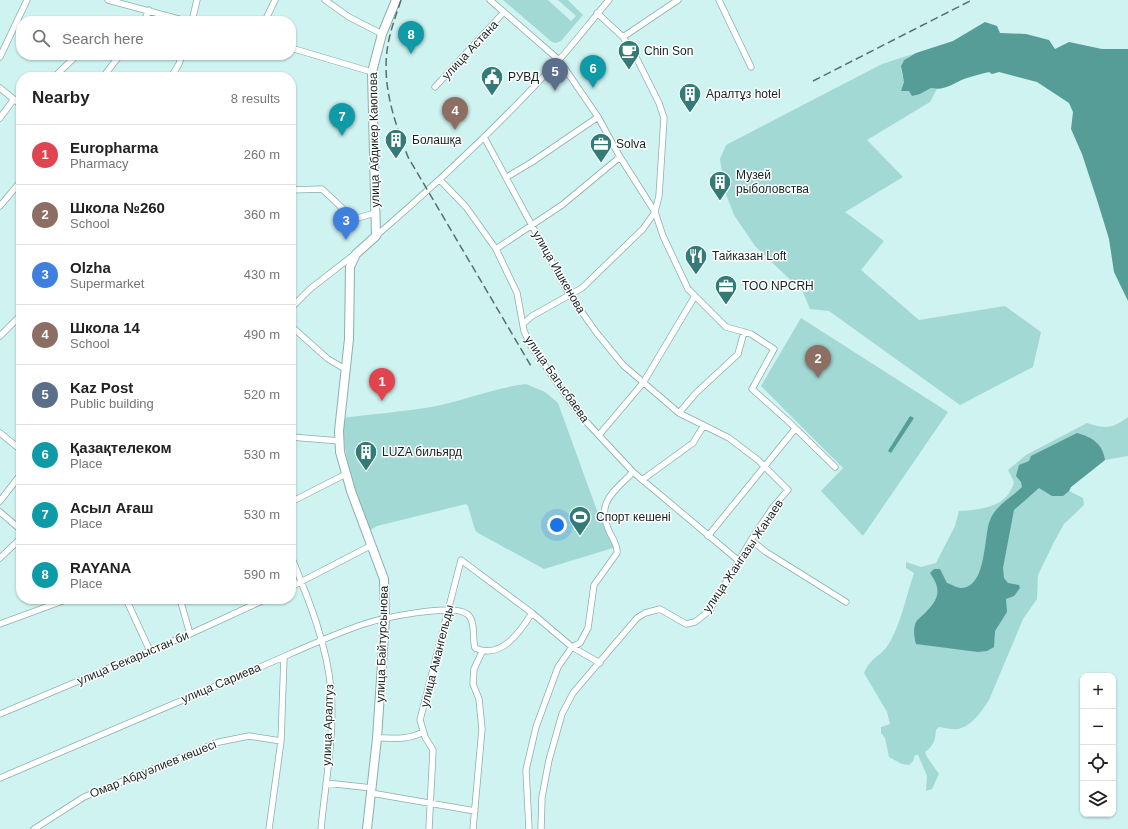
<!DOCTYPE html>
<meta charset="utf-8">
<style>
body{margin:0;font-family:Helvetica,sans-serif;background:#f6f6f6;color:#222}
.controls{position:absolute;right:12px;bottom:12px;display:grid;overflow:hidden;border-radius:8px;box-shadow:0 1px 3px #0004}
.controls button{width:36px;height:36px;display:grid;place-items:center;padding:0;border:0;border-bottom:1px solid #e0e0e0;background:#fff;color:#222;font:20px sans-serif}
.you{position:absolute;left:557px;top:525px;width:14px;height:14px;margin:-10px;border:3px solid #fff;border-radius:50%;background:#1a73e8;box-shadow:0 0 0 6px #1a73e833}
.badge{display:grid;place-items:center;width:26px;height:26px;border-radius:50%;background:#1a73e8;color:#fff;font-size:13px;font-weight:700}
.pin{position:absolute;translate:-50% -33px;filter:drop-shadow(0 1px 2px #0008)}
.pin::after{content:'';position:absolute;top:21px;width:14px;height:12px;background:inherit;clip-path:polygon(0 0,100% 0,50% 100%)}
.list{margin:0;padding:0;list-style:none}
h2{display:flex;justify-content:space-between;align-items:center;height:52px;margin:0;padding:0 16px;font-size:17px}
h2 small{font-size:13px;font-weight:400;color:#767676}
.list li{display:grid;grid-template-columns:26px 1fr auto;gap:12px;align-items:center;box-sizing:border-box;height:60px;padding:0 16px;border-top:1px solid #e0e0e0}
.list b{display:block;font-size:15px;white-space:nowrap}
.list p{margin:0;font-size:13px;white-space:nowrap;color:#767676}
.list em{font-size:13px;font-style:normal;color:#767676}
.icon{flex:none;width:22px;height:22px;fill:none;stroke:currentColor;stroke-width:2;stroke-linecap:round;stroke-linejoin:round}
.map{position:relative;flex:none;width:1128px;height:829px;overflow:hidden}
.search{position:absolute;background:#fff;box-shadow:0 1px 3px #0004;left:16px;top:16px;width:280px;height:44px;display:flex;align-items:center;gap:10px;box-sizing:border-box;padding:0 14px;border-radius:16px;color:#767676;font-size:15px}
.panel{position:absolute;background:#fff;box-shadow:0 1px 3px #0004;left:16px;top:72px;width:280px;height:532px;border-radius:16px}
.map>svg:first-child{display:block}
.green{fill:#a3d9d4}
.water{fill:#569c97}
.lines{fill:none;stroke-linecap:round;stroke-linejoin:round}
.street-casing{stroke:#8bafac;stroke-width:7}
.secondary-casing{stroke:#8bafac;stroke-width:10}
.street{stroke:#fff;stroke-width:5.5}
.secondary{stroke:#fff;stroke-width:8}
.rail{stroke:#596f6e;stroke-width:1.5;stroke-dasharray:8 4;stroke-linecap:butt}
.labels{text-anchor:middle;stroke-width:3;stroke-linejoin:round;paint-order:stroke}
.street-label{font-size:12px;fill:#152322;stroke:#fff}
.poi-label{font-size:12px;fill:#152322;stroke:#fff;text-anchor:start}
</style>
<div class="map">
<svg width="1128" height="829" viewBox="0 0 1128 829">
<rect width="100%" height="100%" fill="#cef3f0"/>
<path class="green" d="M 503,0 L 548,0 L 571,21 L 576,16 L 558,0 L 568,0 L 583,15 L 561,41 L 556,43 L 552,42 Z
M 916,53 C 912,55 907,57 904,60 C 897,67 905,84 909,91 L 920,94 L 931,88 L 937,89 L 930,102 L 867,140 L 903,177 L 845,212 L 884,241 L 861,270 L 919,320 L 1005,306 L 1041,332 L 1033,367 L 960,405 L 829,311 L 810,309 L 803,292 L 755,246 L 734,215 L 725,192 L 720,159 L 726,145 L 882,64 Z
M 801,318 L 948,412 L 863,536 L 821,491 L 843,468 L 761,386 Z
M 526,384 L 545,392 L 558,403 L 599,516 L 605,520 L 614,545 L 613,548 L 544,569 L 478,533 L 475,530 L 468,506 L 466,504 L 377,526 L 369,531 C 355,493 343,460 343,418 C 372,414 402,412 431,407 C 463,401 494,388 526,384 Z
M 1128,417 L 1128,456 L 1105,460 L 1071,487 L 1069,491 L 1083,498 L 1084,505 L 1064,524 L 1054,542 L 1038,575 L 1037,599 L 1023,619 L 989,700 C 982,711 972,726 958,729 C 953,730 945,728 939,727 L 936,730 C 935,741 934,745 925,752 L 927,757 L 939,774 L 932,789 L 926,791 L 927,776 L 918,755 L 915,755 L 913,761 L 909,765 L 902,764 L 889,757 L 885,738 L 881,733 L 881,727 L 890,724 L 887,712 L 864,673 C 871,657 880,657 888,645 C 901,625 906,596 914,573 L 906,568 L 906,562 L 921,567 L 936,563 L 955,526 L 959,511 C 981,510 1008,507 1014,482 L 1008,470 L 1026,455 L 1087,423 C 1106,429 1112,429 1128,417 Z"/>
<path class="water" d="M 985,22 L 997,26 L 1000,33 L 1026,34 L 1049,40 L 1055,49 L 1069,42 L 1102,49 L 1128,49 L 1128,301 L 1114,272 L 1109,239 L 1098,203 L 1082,154 L 1071,129 L 1073,112 L 1069,103 L 1037,82 L 999,72 L 992,74 L 989,72 C 981,74 972,76 964,79 C 952,84 944,91 931,88 L 920,94 L 912,96 L 909,91 L 901,91 L 904,82 L 901,66 L 904,60 L 916,53 L 953,41 Z
M 910,416 L 914,418 L 891,453 L 888,451 Z
M 1077,433 C 1092,437 1103,444 1105,460 L 1071,487 L 1069,491 L 1063,496 L 1052,496 L 1039,488 L 1014,510 L 1003,568 L 1004,578 L 1008,583 L 1019,585 L 1020,588 L 1014,596 L 1006,599 L 1007,612 L 995,631 L 994,647 L 987,651 L 978,652 L 916,644 C 914,638 913,628 916,622 C 918,619 922,616 925,613 C 939,599 942,590 930,573 L 934,569 L 940,569 L 947,583 C 951,584 957,588 961,588 C 986,588 984,539 989,523 C 994,506 1010,499 1022,487 L 1021,482 L 1016,476 L 1019,465 L 1029,461 L 1031,456 Z"/>
<g class="lines">
<g class="street-casing">
<path id="street" d="M 108,0 L 186,21
M 325,0 L 349,17 L 382,34
M 490,0 L 559,60 L 598,117 L 620,157 L 655,212 L 663,236 L 688,289 L 726,327 L 751,334 L 774,349 L 752,389 L 788,421 L 835,467
M 719,0 L 751,67
M 144,21 L 149,10
M 192,21 L 197,0
M 265,21 L 275,0
M 623,37 L 678,0
M 291,48 L 372,72
M 0,57 L 27,0
M 54,77 L 73,59
M 103,77 L 120,55
M 171,77 L 179,64 L 182,55
M 435,87 L 504,12
M 0,88 L 21,105
M 0,118 L 14,99
M 484,137 L 569,294 L 596,332 L 623,365 L 679,413 L 729,438 L 758,460 L 788,490 L 773,507 L 751,540 L 709,611 L 695,622 L 686,624 L 660,609 L 645,613 L 637,618 L 573,693 L 562,714 L 549,760 L 542,797 L 541,829
M 507,177 L 532,162 L 598,117
M 440,180 L 466,207 L 496,249 L 517,293 L 524,331 L 531,346 L 579,414 L 633,472 L 739,561
M 291,190 L 322,189 L 354,219 L 375,213
M 0,206 L 21,181
M 376,236 C 440,181 501,123 558,61 C 576,41 592,20 609,0
M 496,249 L 562,205 L 620,157
M 291,308 L 310,289 L 355,254
M 523,324 L 532,316 L 582,288 L 643,229 L 655,212 L 659,196 L 664,118 L 659,103 L 638,61 L 623,37 L 597,13
M 291,326 L 328,359 L 345,369
M 0,336 L 21,315
M 679,413 L 696,393 L 738,354 L 744,332
M 0,433 L 21,450
M 599,435 L 643,383 L 695,296
M 291,437 L 340,441
M 642,480 L 693,443 L 704,425
M 0,501 L 21,474
M 291,502 L 346,474
M 0,512 L 21,530
M 708,536 L 795,429
M 751,540 L 766,552 L 846,602
M 291,556 C 308,598 327,644 331,690 C 335,733 325,785 321,829
M 0,558 L 21,538
M 291,587 L 372,545
M 126,599 L 150,651
M 180,599 L 190,634
M 0,624 L 68,599
M 0,714 L 190,634 L 266,599
M 377,738 C 393,738 409,740 423,732
M 0,778 C 86,741 172,704 258,668 C 293,653 328,636 364,624 C 382,618 453,603 467,614 C 476,620 472,639 475,648 C 501,660 520,632 532,613
M 326,783 L 372,788
M 371,793 L 475,811
M 34,829 L 84,797 L 219,742 L 249,736 L 281,741
M 269,829 L 281,741 L 284,657
M 429,829 L 433,750 L 425,737 L 420,720 L 461,560 L 532,613 L 572,647 L 600,663
M 473,829 L 482,729 L 479,699 L 473,684 L 474,669 L 482,652
M 529,829 L 526,770 L 536,727 L 558,667 L 572,647 L 580,643 L 588,628 L 594,585 L 617,553 C 618,546 613,539 610,533 C 595,502 613,493 633,472"/>
</g>
<g class="secondary-casing">
<path id="secondary" d="M 367,829 L 377,738 L 385,619 L 384,579 L 351,491 L 340,452 L 339,431 L 349,339 L 350,267 L 356,254 L 376,236 L 372,72 L 382,34 L 396,0"/>
</g>
<use href="#street" class="street"/>
<use href="#secondary" class="secondary"/>
<path class="rail" d="M 401,0 C 397,12 393,23 390,35 C 379,78 393,118 408,157 L 531,366
M 813,81 L 972,0"/>
</g>
<defs>
<g id="cafe-pin" transform="scale(1.15)"><path d="M0 17L-7.5 6A9.5 9.5 0 1 1 7.5 6Z" fill="#337b77" stroke="#fff"/><path d="M-5.5-4.5H6V0H3Q3 3.5 0 3.5H-2.5Q-5.5 3.5-5.5 0ZM3-3.2v2h1.7v-2ZM-6 4.5H4V6H-6Z" fill="#fff"/></g>
<g id="civic-pin" transform="scale(1.15)"><path d="M0 17L-7.5 6A9.5 9.5 0 1 1 7.5 6Z" fill="#337b77" stroke="#fff"/><path d="M-.6-6.5H3V-4.5H.6V-3L4-1V1h2V6H-6V1h2V-1L-.6-3ZM-1.2 2.5V6h2.4V2.5Z" fill="#fff"/></g>
<g id="building-pin" transform="scale(1.15)"><path d="M0 17L-7.5 6A9.5 9.5 0 1 1 7.5 6Z" fill="#337b77" stroke="#fff"/><path d="M-4-6H4V6H1V3H-1V6H-4ZM-2.5-4.3h1.7v1.8h-1.7ZM.8-4.3h1.7v1.8H.8ZM-2.5-1h1.7V.8h-1.7ZM.8-1h1.7V.8H.8Z" fill="#fff"/></g>
<g id="office-pin" transform="scale(1.15)"><path d="M0 17L-7.5 6A9.5 9.5 0 1 1 7.5 6Z" fill="#337b77" stroke="#fff"/><path d="M-6-3h4V-5.5h4V-3h4V5H-6ZM-1-4.5V-3h2v-1.5ZM-6 0V1H6V0Z" fill="#fff"/></g>
<g id="restaurant-pin" transform="scale(1.15)"><path d="M0 17L-7.5 6A9.5 9.5 0 1 1 7.5 6Z" fill="#337b77" stroke="#fff"/><path d="M-5-6h1v4h1v-4h1v4h1v-4h1v5L-1.5 .5V6h-2V.5L-5-1ZM5-6V6H3V1.5H1.5Q1.5-4 5-6Z" fill="#fff"/></g>
<g id="stadium-pin" transform="scale(1.15)"><path d="M0 17L-7.5 6A9.5 9.5 0 1 1 7.5 6Z" fill="#337b77" stroke="#fff"/><path d="M0-5a6.5 5 0 1 0 0 10a6.5 5 0 1 0 0-10ZM-3.5-1.8h7v3.6h-7Z" fill="#fff"/></g>
</defs>
<g fill-rule="evenodd">
<use href="#cafe-pin" x="629" y="51"/>
<use href="#civic-pin" x="492" y="77"/>
<use href="#building-pin" x="690" y="94"/>
<use href="#building-pin" x="396" y="140"/>
<use href="#office-pin" x="601" y="144"/>
<use href="#building-pin" x="720" y="182"/>
<use href="#restaurant-pin" x="696" y="256"/>
<use href="#office-pin" x="726" y="286"/>
<use href="#building-pin" x="366" y="452"/>
<use href="#stadium-pin" x="580" y="517"/>
</g>
<g class="labels">
<g class="street-label">
<text transform="translate(470 50) rotate(-47)" y="4">улица Астана</text>
<text transform="translate(374 140) rotate(-91)" y="4">улица Абдикер Каюпова</text>
<text transform="translate(559 272) rotate(60)" y="4">улица Ишкенова</text>
<text transform="translate(557 379) rotate(55)" y="4">улица Багысбаева</text>
<text transform="translate(743 556) rotate(-56)" y="4">улица Жангазы Жанаев</text>
<text transform="translate(382 644) rotate(-88)" y="4">улица Байтурсынова</text>
<text transform="translate(437 656) rotate(-76)" y="4">улица Амангельды</text>
<text transform="translate(133 658) rotate(-23)" y="4">улица Бекарыстан би</text>
<text transform="translate(221 683) rotate(-23)" y="4">улица Сариева</text>
<text transform="translate(328 725) rotate(-88)" y="4">улица Аралтуз</text>
<text transform="translate(153 769) rotate(-22)" y="4">Омар Абдуәлиев көшесі</text>
</g>
<g class="poi-label">
<text x="644" y="55">Chin Son</text>
<text x="508" y="81">РУВД</text>
<text x="706" y="98">Аралтұз hotel</text>
<text x="412" y="144">Болашқа</text>
<text x="616" y="148">Solva</text>
<text x="736" y="179">Музей<tspan x="736" dy="14">рыболовства</tspan></text>
<text x="712" y="260">Тайказан Loft</text>
<text x="742" y="290">TOO NPCRH</text>
<text x="382" y="456">LUZA бильярд</text>
<text x="596" y="521">Спорт кешені</text>
</g>
</g>
</svg>
<div class="controls">
<button>+</button>
<button>−</button>
<button><svg class="icon" aria-label="locate" viewBox="0 0 24 24"><circle cx="12" cy="12" r="6"/><path d="M12 2v4M12 18v4M2 12h4M18 12h4"/></svg></button>
<button><svg class="icon" aria-label="layers" viewBox="0 0 24 24"><path d="M12 4l9 5-9 5-9-5zM3 14l9 5 9-5"/></svg></button>
</div>
<div class="you"></div>
<div class="pin badge" style="left:382px;top:401px;background:#e0444e">1</div>
<div class="pin badge" style="left:818px;top:378px;background:#8d6e63">2</div>
<div class="pin badge" style="left:346px;top:240px;background:#3f7fe0">3</div>
<div class="pin badge" style="left:455px;top:130px;background:#8d6e63">4</div>
<div class="pin badge" style="left:555px;top:91px;background:#5c6f8a">5</div>
<div class="pin badge" style="left:593px;top:88px;background:#0f9aa8">6</div>
<div class="pin badge" style="left:342px;top:136px;background:#0f9aa8">7</div>
<div class="pin badge" style="left:411px;top:54px;background:#0f9aa8">8</div>
<div class="search"><svg class="icon" aria-label="search" viewBox="0 0 24 24"><circle cx="10" cy="10" r="6"/><path d="M15 15l6 6"/></svg>Search here</div>
<section class="panel">
<h2>Nearby<small>8 results</small></h2>
<ul class="list">
<li><span class="badge" style="background:#e0444e">1</span><div><b>Europharma</b><p>Pharmacy</p></div><em>260 m</em></li>
<li><span class="badge" style="background:#8d6e63">2</span><div><b>Школа №260</b><p>School</p></div><em>360 m</em></li>
<li><span class="badge" style="background:#3f7fe0">3</span><div><b>Olzha</b><p>Supermarket</p></div><em>430 m</em></li>
<li><span class="badge" style="background:#8d6e63">4</span><div><b>Школа 14</b><p>School</p></div><em>490 m</em></li>
<li><span class="badge" style="background:#5c6f8a">5</span><div><b>Kaz Post</b><p>Public building</p></div><em>520 m</em></li>
<li><span class="badge" style="background:#0f9aa8">6</span><div><b>Қазақтелеком</b><p>Place</p></div><em>530 m</em></li>
<li><span class="badge" style="background:#0f9aa8">7</span><div><b>Асыл Ағаш</b><p>Place</p></div><em>530 m</em></li>
<li><span class="badge" style="background:#0f9aa8">8</span><div><b>RAYANA</b><p>Place</p></div><em>590 m</em></li>
</ul>
</section>
</div>
